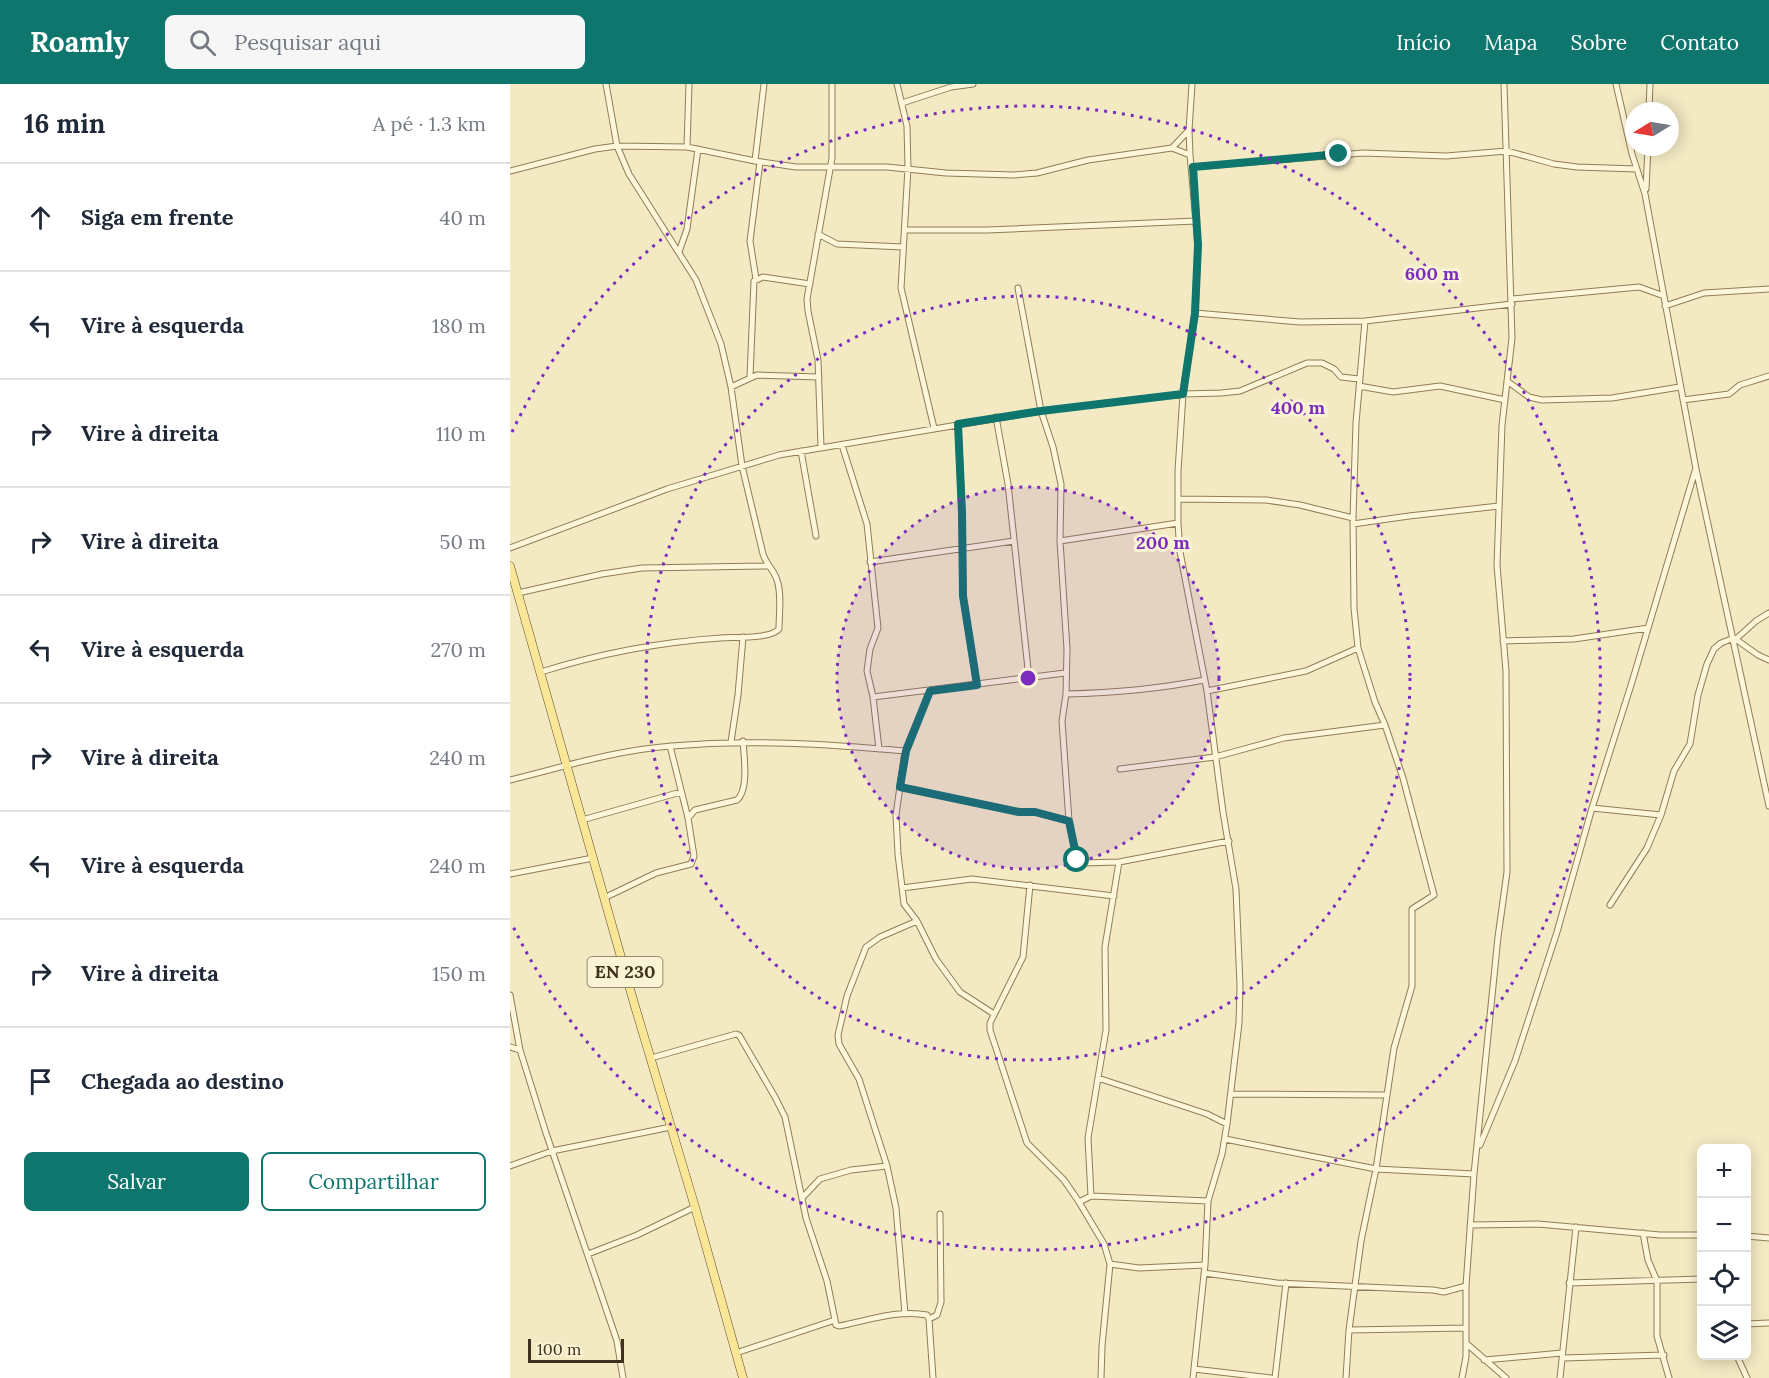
<!DOCTYPE html>
<html lang="pt">
<meta charset="utf-8">
<style>
body{margin:0;font-family:Lora,serif;background:#f6f6f7;color:#1f2937}
.controls{position:absolute;right:18px;bottom:18px;display:grid;overflow:hidden;border-radius:9px;box-shadow:0 3px 15px #0003}
.controls button{width:54px;height:54px;display:grid;place-items:center;padding:0;border:0;border-bottom:2px solid #e0e1e3;background:#fff;color:#1f2937;font:30px sans-serif}
.compass{position:absolute;left:1115px;top:18px;width:54px;height:54px;border-radius:50%;background:#fff;box-shadow:0 3px 15px #0003;rotate:259deg}
.scale{position:absolute;left:18px;bottom:15px;width:96px;box-sizing:border-box;padding-left:6px;border:3px solid #3f311d;border-top:0;font-size:16px;line-height:21px;white-space:nowrap;color:#3f311d;-webkit-text-stroke:4px #faf3d4;paint-order:stroke}
.stop{position:absolute;width:18px;height:18px;margin:-14px;border:4px solid #0f766e;border-radius:50%;background:#fff}
.stop.end{background:#0f766e;border-color:#fff;box-shadow:0 2px 6px #0008}
.list{margin:0;padding:0;list-style:none}
h2{display:flex;justify-content:space-between;align-items:center;height:78px;margin:0;padding:0 24px;font-size:26px}
h2 small{font-size:20px;font-weight:400;color:#747a83}
.list li{display:grid;grid-template-columns:39px 1fr auto;gap:18px;align-items:center;box-sizing:border-box;height:108px;padding:0 24px;border-top:2px solid #e0e1e3}
.list b{display:block;font-size:22px;white-space:nowrap}
.list em{font-size:20px;font-style:normal;color:#747a83}
.actions{display:flex;gap:12px;padding:18px 24px}
.actions a{flex:1;padding:14px 0;border:2px solid #0f766e;border-radius:9px;text-align:center;font-size:21px;color:#0f766e}
.actions .main{background:#0f766e;color:#fff}
.icon{flex:none;width:33px;height:33px;fill:none;stroke:currentColor;stroke-width:2;stroke-linecap:round;stroke-linejoin:round}
.map{position:relative;flex:none;width:1259px;height:1294px;overflow:hidden}
header{display:flex;align-items:center;gap:36px;box-sizing:border-box;height:84px;padding:0 30px;background:#0f766e;color:#fff}
header strong{font-size:28px}
nav{display:flex;gap:33px;margin-inline-start:auto;font-size:21px}
.search{width:420px;height:54px;background:#f6f6f7;display:flex;align-items:center;gap:15px;box-sizing:border-box;padding:0 21px;border-radius:9px;color:#747a83;font-size:22px}
main{display:flex}
aside{flex:1;background:#fff}
.map>svg:first-child{display:block}
.lines{fill:none;stroke-linecap:round;stroke-linejoin:round}
.minor-casing{stroke:#917c57;stroke-width:7}
.primary-casing{stroke:#5e492c;stroke-width:9}
.minor{stroke:#fdf6d8;stroke-width:5}
.primary{stroke:#fae697;stroke-width:8}
.route{stroke:#0f766e;stroke-width:8}
.ring{fill:none;stroke:#7b2cbf;stroke-width:3;stroke-dasharray:3 6}
.labels{text-anchor:middle;stroke-width:6;stroke-linejoin:round;paint-order:stroke}
.shield{fill:#faf3d4;stroke:#776b54;stroke-width:1.5}
.shield-label{font-size:18px;font-weight:bold;fill:#3f311d}
.centre{fill:#7b2cbf;stroke:#faf3d4;stroke-width:3}
.ring-label{font-size:18px;text-anchor:middle;font-weight:bold;fill:#7b2cbf;stroke:#faf3d4;stroke-width:6;stroke-linejoin:round;paint-order:stroke}
</style>
<header>
<strong>Roamly</strong>
<div class="search"><svg class="icon" aria-label="search" viewBox="0 0 24 24"><circle cx="10" cy="10" r="6"/><path d="M15 15l6 6"/></svg>Pesquisar aqui</div>
<nav><a>Início</a><a>Mapa</a><a>Sobre</a><a>Contato</a></nav>
</header>
<main>
<aside>
<h2>16 min<small>A pé · 1.3 km</small></h2>
<ul class="list">
<li><svg class="icon" aria-label="ahead" viewBox="0 0 24 24"><path d="M12 20V5M6 11l6-6 6 6"/></svg><div><b>Siga em frente</b></div><em>40 m</em></li>
<li><svg class="icon" aria-label="left" viewBox="0 0 24 24"><path d="M17 20v-9H6M10 6l-5 5 5 5"/></svg><div><b>Vire à esquerda</b></div><em>180 m</em></li>
<li><svg class="icon" aria-label="right" viewBox="0 0 24 24"><path d="M7 20v-9h11M14 6l5 5-5 5"/></svg><div><b>Vire à direita</b></div><em>110 m</em></li>
<li><svg class="icon" aria-label="right" viewBox="0 0 24 24"><path d="M7 20v-9h11M14 6l5 5-5 5"/></svg><div><b>Vire à direita</b></div><em>50 m</em></li>
<li><svg class="icon" aria-label="left" viewBox="0 0 24 24"><path d="M17 20v-9H6M10 6l-5 5 5 5"/></svg><div><b>Vire à esquerda</b></div><em>270 m</em></li>
<li><svg class="icon" aria-label="right" viewBox="0 0 24 24"><path d="M7 20v-9h11M14 6l5 5-5 5"/></svg><div><b>Vire à direita</b></div><em>240 m</em></li>
<li><svg class="icon" aria-label="left" viewBox="0 0 24 24"><path d="M17 20v-9H6M10 6l-5 5 5 5"/></svg><div><b>Vire à esquerda</b></div><em>240 m</em></li>
<li><svg class="icon" aria-label="right" viewBox="0 0 24 24"><path d="M7 20v-9h11M14 6l5 5-5 5"/></svg><div><b>Vire à direita</b></div><em>150 m</em></li>
<li><svg class="icon" aria-label="arrive" viewBox="0 0 24 24"><path d="M6 21V4h12l-3 4 3 4H6"/></svg><div><b>Chegada ao destino</b></div></li>
</ul>
<div class="actions"><a class="main">Salvar</a><a>Compartilhar</a></div>
</aside>
<div class="map">
<svg width="1259" height="1294" viewBox="0 0 1259 1294">
<rect width="100%" height="100%" fill="#f3eac3"/>
<g class="lines">
<g class="minor-casing">
<path id="minor" d="M 387,0 L 397,42 L 398,84 L 391,204 L 424,344
M 682,0 L 679,46 L 680,71 L 688,161 L 685,229 L 673,310 L 668,387 L 668,439 L 670,468 L 697,607 L 713,728 L 726,805 L 730,902 L 729,939 L 717,1040 L 712,1070 L 698,1117 L 695,1181 L 683,1294
M 1106,0 L 1122,70 L 1135,110 L 1186,385 L 1259,722
M 392,19 L 441,3 L 463,0
M 1139,27 L 1140,0
M 177,63 L 179,0
M 662,64 L 679,46
M 245,77 L 254,0
M 683,83 L 853,69 L 936,72 L 997,67 L 1044,80 L 1067,83 L 1127,85
M 0,87 L 85,65 L 107,62 L 177,63 L 245,77 L 286,83 L 377,83 L 436,89 L 504,91 L 527,89 L 578,76 L 662,64 L 680,71
M 1136,105 L 1138,63
M 395,146 L 477,146 L 686,137
M 308,150 L 327,160 L 393,163
M 169,168 L 177,145 L 188,65
M 246,195 L 240,157 L 250,78
M 508,204 L 531,327 L 543,363 L 551,400 L 550,457 L 557,565 L 556,610 L 552,637 L 559,737 L 567,776 L 572,779 L 609,778 L 719,757
M 1002,215 L 1129,203 L 1154,212
M 1155,222 L 1194,209 L 1259,205
M 685,229 L 790,238 L 855,237 L 1002,220
M 240,293 L 244,197 L 253,193 L 300,200
M 997,297 L 1019,313 L 1032,316 L 1102,314 L 1170,303
M 849,302 L 883,308 L 930,302 L 995,316
M 221,303 L 247,291 L 309,293
M 1173,316 L 1219,310 L 1230,301 L 1259,292
M 486,333 L 498,400 L 519,594
M 448,340 L 452,429 L 453,512 L 467,601
M 332,361 L 357,440 L 368,544 L 360,565 L 357,587 L 363,613 L 369,665
M 311,363 L 308,276 L 298,227 L 297,215 L 322,74 L 322,0
M 291,367 L 306,452
M 668,415 L 756,416 L 790,421 L 843,434
M 843,440 L 899,432 L 989,422
M 550,457 L 668,439
M 0,464 L 157,405 L 269,371 L 531,327 L 673,310 L 711,309 L 730,307 L 797,279 L 812,279 L 824,285 L 831,293 L 849,295
M 360,478 L 504,457
M 8,509 L 92,490 L 132,484 L 257,482
M 1226,555 L 1246,537 L 1259,529
M 993,557 L 1064,555 L 1138,544
M 31,588 C 88,570 151,558 211,554 C 225,553 261,555 269,545 C 269,530 272,510 267,496 C 264,486 256,480 253,470 L 232,382 L 221,303 L 211,260 L 186,196 L 119,90 L 107,62 L 96,0
M 420,607 L 395,667 L 386,731 L 388,770 L 394,820 L 407,837 L 426,875 L 450,908 L 484,930
M 697,607 L 796,587 L 848,564
M 556,610 C 603,609 648,605 694,596
M 363,613 L 555,589
M 221,658 L 228,611 L 233,553
M 160,662 L 178,734
M 610,685 L 705,673 L 774,654 L 875,641
M 0,696 C 53,683 106,666 162,662 C 240,655 317,660 395,667
M 390,703 L 509,728 L 525,728 L 559,737
M 1082,724 L 1151,731
M 72,736 L 171,708
M 0,790 L 83,774
M 520,801 L 513,873 L 480,939 L 480,946 L 517,1059 L 554,1096 L 569,1118 L 594,1160 L 600,1180 L 592,1262 L 591,1294
M 392,804 L 462,795 L 604,812
M 94,814 L 146,789 L 181,780 L 184,772 L 178,734 L 185,726 L 227,716 C 239,706 234,673 233,657
M 1100,821 L 1137,764 L 1151,731 L 1164,687 L 1180,660 L 1188,611 L 1197,580 L 1204,565 L 1211,559 L 1224,554 L 1248,571 L 1259,576
M 0,911 L 10,966 L 36,1049 L 107,1257 L 113,1294
M 0,963 L 10,966
M 141,974 L 226,950 L 229,951 L 265,1013 L 275,1033 L 296,1134 L 317,1197 L 325,1236 L 226,1269
M 588,994 L 697,1030 L 717,1040
M 721,1010 L 876,1011
M 715,1055 L 866,1085 L 964,1090
M 970,1061 L 1005,977 L 1047,848 L 1082,724 L 1122,598 L 1185,387
M 0,1082 L 42,1067 L 161,1043
M 581,1112 L 578,1054 L 596,946 L 595,863 L 609,778
M 292,1114 L 310,1095 L 341,1086 L 377,1082
M 569,1118 L 581,1112 L 698,1117
M 960,1141 L 1028,1140 L 1150,1151 L 1192,1151
M 1133,1149 L 1138,1176 L 1147,1197 L 1147,1252 L 1159,1294
M 1236,1152 L 1259,1154
M 78,1170 L 127,1151 L 185,1123
M 600,1180 L 629,1184 L 695,1181
M 694,1189 L 767,1199 L 923,1206 L 934,1208 L 956,1202
M 1059,1199 L 1192,1195
M 395,1230 L 386,1124 L 377,1082 L 349,995 L 329,960 L 328,951 L 337,912 L 356,863 L 370,853 L 407,837
M 419,1235 L 427,1231 L 431,1218 L 430,1130
M 325,1236 L 326,1241 L 329,1242 C 356,1237 389,1225 417,1231 L 419,1235 L 423,1294
M 1236,1240 L 1259,1239
M 839,1246 L 956,1244
M 957,1260 L 996,1294
M 1227,1272 L 1237,1294
M 1052,1274 L 1154,1271
M 974,1276 L 1052,1269
M 684,1285 L 761,1294
M 765,1294 L 776,1199
M 836,1294 L 839,1246 L 851,1157 L 866,1085 L 884,964 L 902,902 L 902,825 L 924,811 L 893,694 L 875,641 L 865,618 L 848,564 L 844,524 L 843,434 L 846,339 L 855,237
M 952,1294 L 956,1273 L 956,1202 L 964,1090 L 988,853 L 997,788 L 996,587 L 987,481 L 992,341 L 1002,254 L 994,0
M 1050,1294 L 1066,1143"/>
</g>
<g class="primary-casing">
<path id="primary" d="M 0,482 L 124,919 L 185,1123 L 233,1294"/>
</g>
<use href="#minor" class="minor"/>
<use href="#primary" class="primary"/>
</g>
<g class="lines">
<path class="route" d="M 567,776 L 559,737 L 525,728 L 509,728 L 390,703 L 396,667 L 420,607 L 467,601 L 453,512 L 452,429 L 448,340 L 531,327 L 673,310 L 685,229 L 688,161 L 683,83 L 829,70"/>
</g>
<circle cx="518" cy="594" r="191" fill="#7b2cbf" fill-opacity=".12"/>
<g class="ring">
<circle cx="518" cy="594" r="191"/>
<circle cx="518" cy="594" r="382"/>
<path d="M2 348A572 572 0 1 1 2 840"/>
</g>
<g class="labels">
<rect class="shield" x="77.5" y="873" width="75" height="30" rx="4.5"/>
<g class="shield-label">
<text x="115" y="894">EN 230</text>
</g>
</g>
<circle cx="518" cy="594" r="9" class="centre"/>
<g class="ring-label">
<text x="922" y="196">600 m</text>
<text x="788" y="330">400 m</text>
<text x="653" y="465">200 m</text>
</g>
</svg>
<div class="controls">
<button>+</button>
<button>−</button>
<button><svg class="icon" aria-label="locate" viewBox="0 0 24 24"><circle cx="12" cy="12" r="6"/><path d="M12 2v4M12 18v4M2 12h4M18 12h4"/></svg></button>
<button><svg class="icon" aria-label="layers" viewBox="0 0 24 24"><path d="M12 4l9 5-9 5-9-5zM3 14l9 5 9-5"/></svg></button>
</div>
<svg class="compass" viewBox="-18 -18 36 36"><path d="M0-13l5 13h-10z" fill="#e53935"/><path d="M0 13l5-13h-10z" fill="#747a83"/></svg>
<div class="scale">100 m</div>
<div class="stop" style="left:567px;top:776px"></div>
<div class="stop end" style="left:829px;top:70px"></div>
</div>
</main>
